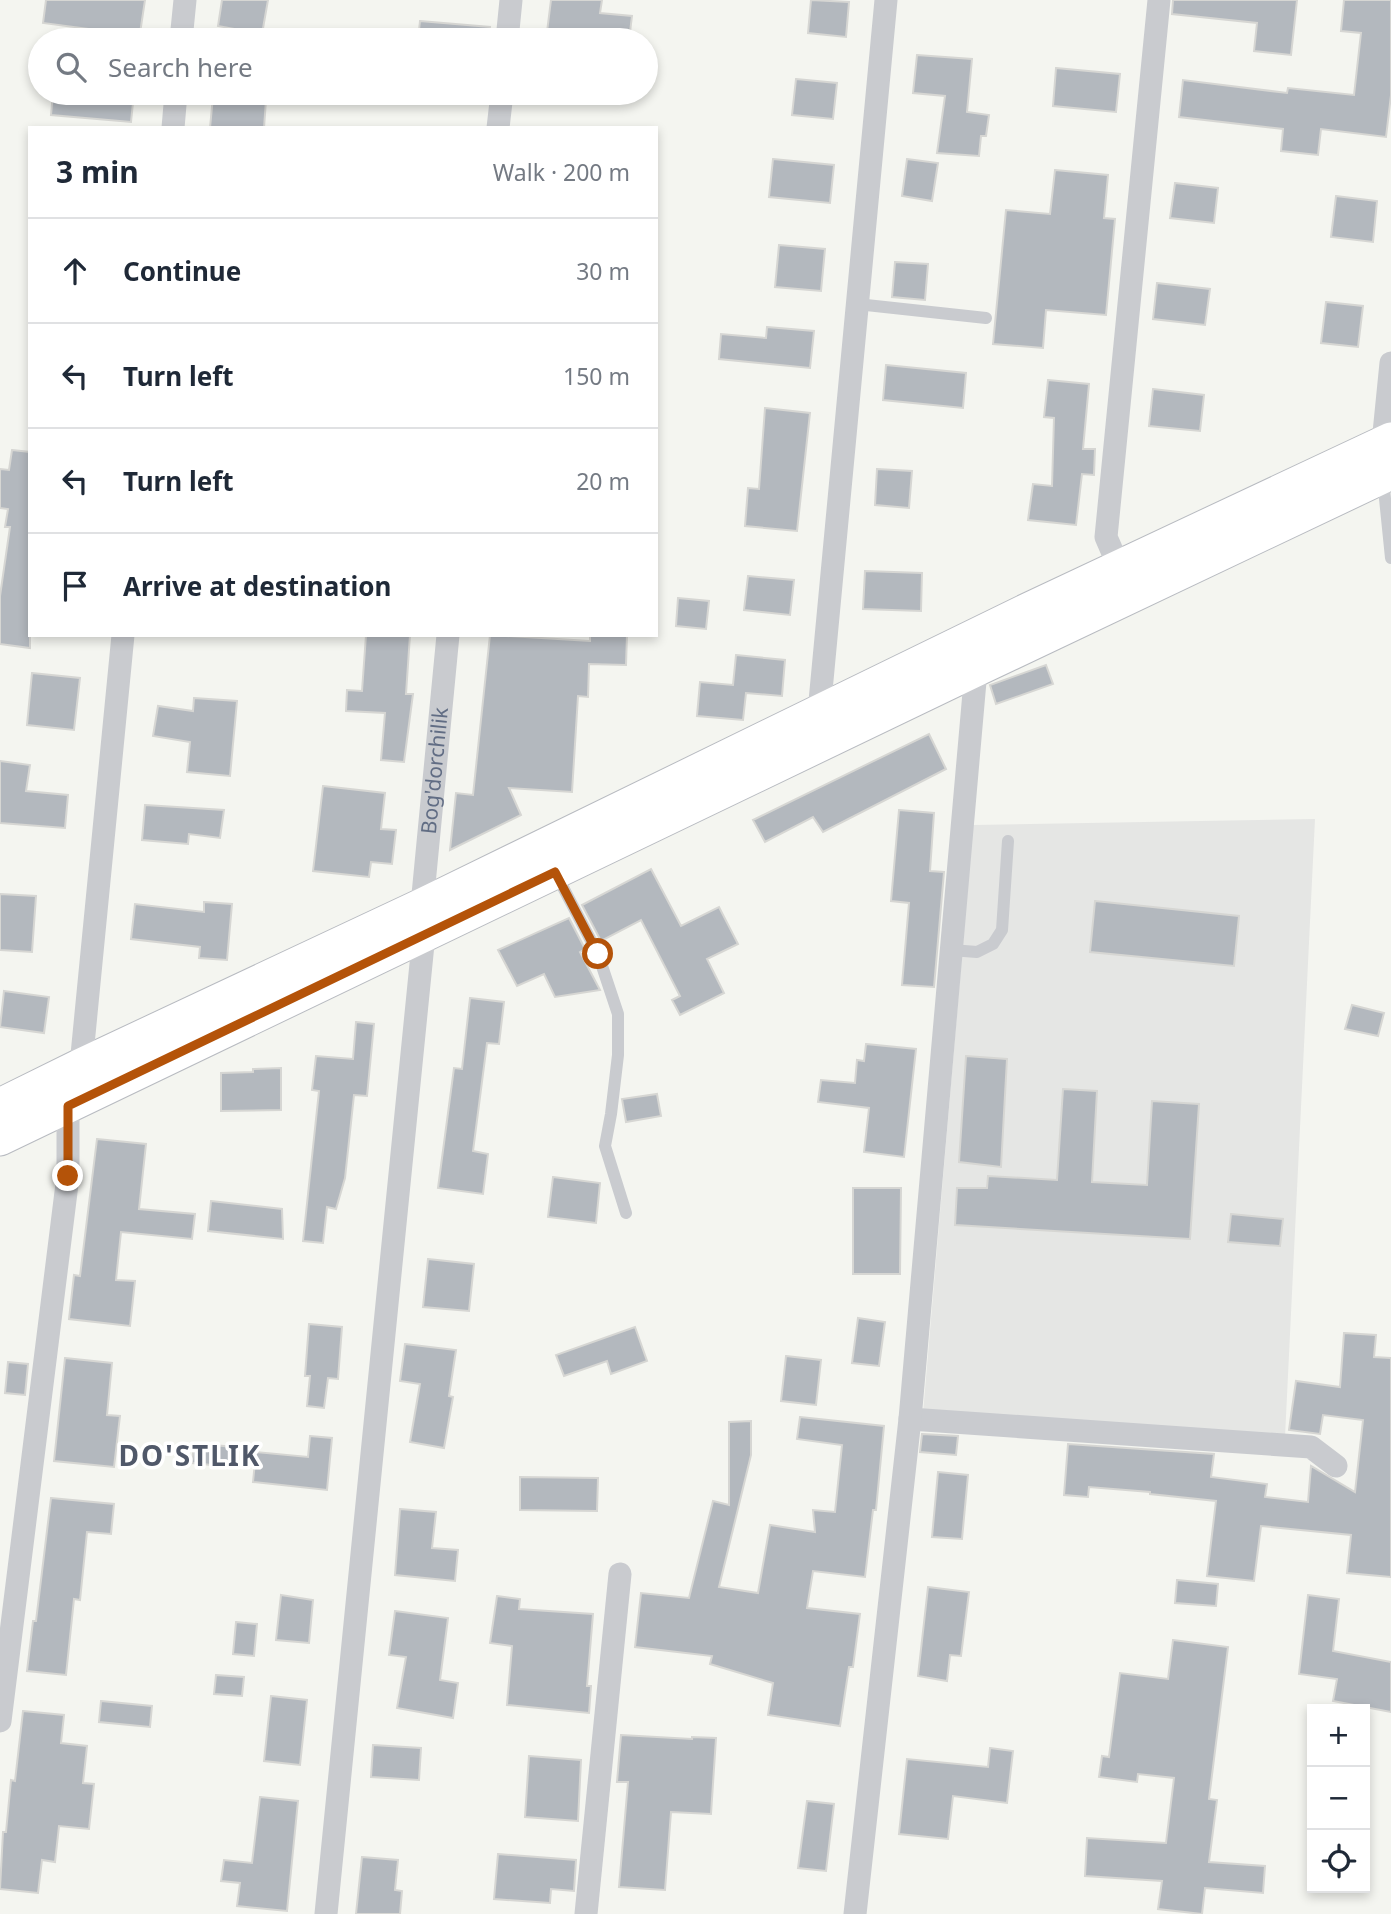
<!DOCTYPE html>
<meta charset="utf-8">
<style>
body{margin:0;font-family:"Noto Sans",sans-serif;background:#f6f6f7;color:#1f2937}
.controls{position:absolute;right:21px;bottom:21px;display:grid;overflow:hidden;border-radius:0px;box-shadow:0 4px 10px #0003}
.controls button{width:63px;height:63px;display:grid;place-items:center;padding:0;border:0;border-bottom:2px solid #e0e1e3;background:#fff;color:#1f2937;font:35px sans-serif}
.stop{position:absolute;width:21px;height:21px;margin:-16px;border:5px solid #b45309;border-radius:50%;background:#fff}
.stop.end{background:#b45309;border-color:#fff;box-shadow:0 2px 7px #0008}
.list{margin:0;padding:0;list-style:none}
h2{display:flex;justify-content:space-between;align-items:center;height:91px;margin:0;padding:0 28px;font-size:30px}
h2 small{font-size:23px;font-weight:400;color:#747a83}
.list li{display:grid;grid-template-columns:46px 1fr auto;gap:21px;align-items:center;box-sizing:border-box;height:105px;padding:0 28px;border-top:2px solid #e0e1e3}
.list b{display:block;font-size:26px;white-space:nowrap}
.list em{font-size:23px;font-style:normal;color:#747a83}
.icon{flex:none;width:38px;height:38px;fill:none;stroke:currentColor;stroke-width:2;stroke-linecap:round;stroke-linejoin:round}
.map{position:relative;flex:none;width:1391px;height:1914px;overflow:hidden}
.search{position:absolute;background:#fff;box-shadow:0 4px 10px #0003;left:28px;top:28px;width:630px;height:77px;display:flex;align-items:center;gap:18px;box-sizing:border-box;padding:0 24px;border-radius:38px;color:#747a83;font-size:26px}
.panel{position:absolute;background:#fff;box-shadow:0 4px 10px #0003;left:28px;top:126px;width:630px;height:511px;border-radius:0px}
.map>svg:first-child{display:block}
.built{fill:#e5e6e4}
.building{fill:#b3b8be;stroke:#d6d6d3;stroke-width:2}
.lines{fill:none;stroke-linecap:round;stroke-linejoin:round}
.secondary-casing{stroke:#b8bbc1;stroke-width:35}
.service{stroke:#c9cbcf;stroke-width:12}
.minor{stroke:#c9cbcf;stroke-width:23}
.secondary{stroke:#fff;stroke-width:33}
.route{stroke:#b45309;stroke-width:9}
.labels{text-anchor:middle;stroke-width:7;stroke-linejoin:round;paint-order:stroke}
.street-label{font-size:21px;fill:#616d84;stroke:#fff}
.district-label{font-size:28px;font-weight:bold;letter-spacing:2px;fill:#505869;stroke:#fff}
</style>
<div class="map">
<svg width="1391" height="1914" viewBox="0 0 1391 1914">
<rect width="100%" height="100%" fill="#f4f5f0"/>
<path class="built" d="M 1315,819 L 1285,1437 L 923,1413 L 973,825 Z"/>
<path class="building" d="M 46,0 L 145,0 L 139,40 L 96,40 L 97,30 L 43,23 Z
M 222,0 L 268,0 L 262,34 L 218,26 Z
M 551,0 L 602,0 L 600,13 L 632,16 L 629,40 L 546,40 Z
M 811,0 L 849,2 L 846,37 L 808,33 Z
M 1173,0 L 1297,0 L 1291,55 L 1254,51 L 1257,23 L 1172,14 Z
M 1344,0 L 1391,0 L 1391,95 L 1386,137 L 1321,129 L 1318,155 L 1281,151 L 1283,129 L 1179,117 L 1183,80 L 1287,93 L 1288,88 L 1354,95 L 1361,33 L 1341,31 Z
M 420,21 L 490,27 L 489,40 L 418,40 Z
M 917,55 L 972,59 L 967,112 L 989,115 L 986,136 L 981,136 L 979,156 L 937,153 L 945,96 L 913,93 Z
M 1056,68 L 1120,74 L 1116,112 L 1053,106 Z
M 796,79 L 837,83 L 833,119 L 792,115 Z
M 53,93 L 134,93 L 131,122 L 51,115 Z
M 213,96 L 266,100 L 264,128 L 210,128 Z
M 773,159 L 834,165 L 830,203 L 769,197 Z
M 907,159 L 938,163 L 932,201 L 902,196 Z
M 1055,170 L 1108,175 L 1104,218 L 1115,219 L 1106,315 L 1046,310 L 1043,348 L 993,344 L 1006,210 L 1050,214 Z
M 1175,183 L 1218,188 L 1214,223 L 1170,218 Z
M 1336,196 L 1377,201 L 1373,242 L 1331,237 Z
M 779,245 L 825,249 L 821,291 L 775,287 Z
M 895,262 L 928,264 L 925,300 L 892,297 Z
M 1157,283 L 1210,289 L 1205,325 L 1153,319 Z
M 1326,302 L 1363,306 L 1358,347 L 1321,343 Z
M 767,327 L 814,331 L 810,368 L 719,359 L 721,334 L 766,338 Z
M 886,365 L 966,373 L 963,408 L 883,400 Z
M 1048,380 L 1089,384 L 1083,449 L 1095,449 L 1094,475 L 1082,474 L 1076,525 L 1028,520 L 1033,484 L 1052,486 L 1054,418 L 1044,417 Z
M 1153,389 L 1204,395 L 1200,431 L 1149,426 Z
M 765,408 L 810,413 L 797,531 L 745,526 L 748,488 L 759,489 Z
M 12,450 L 30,452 L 30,648 L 0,644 L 0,596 L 10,527 L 5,527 L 8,509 L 0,508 L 0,469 L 9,470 Z
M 877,469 L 912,471 L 909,508 L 875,505 Z
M 865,571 L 922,573 L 921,611 L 863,609 Z
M 748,576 L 794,580 L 790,615 L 744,610 Z
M 678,598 L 709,601 L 706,629 L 676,626 Z
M 366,635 L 410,635 L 406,694 L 413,694 L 404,762 L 381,760 L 385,713 L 346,711 L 347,690 L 362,691 Z
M 490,635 L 590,641 L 590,635 L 627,635 L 626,665 L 589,664 L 588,697 L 578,696 L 572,792 L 509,788 L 521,815 L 450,850 L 456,793 L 473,795 Z
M 736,655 L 785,660 L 782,696 L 746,693 L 743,720 L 697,716 L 700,682 L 733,685 Z
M 1046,665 L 1053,684 L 996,704 L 990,685 Z
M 32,673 L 80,678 L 74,730 L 27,725 Z
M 194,698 L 237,701 L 230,776 L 187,772 L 190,742 L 153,736 L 158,706 L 193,711 Z
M 929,734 L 946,769 L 823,832 L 813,817 L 765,842 L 753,820 Z
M 0,761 L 30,765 L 26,791 L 68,795 L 65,828 L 0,823 Z
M 323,786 L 385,793 L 381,829 L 396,830 L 392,864 L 371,862 L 369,877 L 313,871 Z
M 145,805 L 224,810 L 220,838 L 189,834 L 188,844 L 142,840 Z
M 899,810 L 934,813 L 930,871 L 944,872 L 934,987 L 902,985 L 909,903 L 891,901 Z
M 651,869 L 681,926 L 719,907 L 738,944 L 707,959 L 724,993 L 680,1015 L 672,1000 L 680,996 L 641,920 L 601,941 L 582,905 Z
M 0,894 L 36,896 L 32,952 L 0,950 Z
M 1095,901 L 1239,916 L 1234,966 L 1090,952 Z
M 204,902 L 232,904 L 227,960 L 199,958 L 200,947 L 131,939 L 135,904 L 204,912 Z
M 569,918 L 585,949 L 580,952 L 600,990 L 555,997 L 544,974 L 517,986 L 498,950 Z
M 4,991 L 49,997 L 44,1033 L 0,1027 Z
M 470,998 L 504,1002 L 499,1044 L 487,1043 L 473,1151 L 488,1154 L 483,1194 L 438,1188 L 454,1068 L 462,1069 Z
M 1352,1005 L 1384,1013 L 1378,1036 L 1345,1029 Z
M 356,1022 L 374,1024 L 367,1096 L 354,1095 L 345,1178 L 336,1209 L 327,1207 L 323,1243 L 303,1241 L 319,1091 L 312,1090 L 316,1056 L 353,1059 Z
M 866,1044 L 916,1049 L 904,1157 L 864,1152 L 869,1108 L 818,1102 L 821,1080 L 855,1083 L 857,1060 L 864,1061 Z
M 966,1056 L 1007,1059 L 1001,1167 L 959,1162 Z
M 281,1068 L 281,1110 L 221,1111 L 221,1073 L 253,1072 L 253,1069 Z
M 1063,1089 L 1097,1091 L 1092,1182 L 1147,1185 L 1152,1101 L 1199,1104 L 1190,1239 L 955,1225 L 957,1188 L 987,1188 L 988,1176 L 1057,1180 Z
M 657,1094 L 661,1116 L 626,1122 L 622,1099 Z
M 97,1139 L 146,1144 L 139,1209 L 195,1214 L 192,1239 L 121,1232 L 116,1280 L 135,1281 L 130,1326 L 69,1319 L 74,1275 L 80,1276 Z
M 553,1177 L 600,1183 L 596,1223 L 548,1217 Z
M 853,1188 L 901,1188 L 900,1274 L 853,1274 Z
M 211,1201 L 282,1209 L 283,1239 L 208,1231 Z
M 1231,1214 L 1283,1219 L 1280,1246 L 1228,1242 Z
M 428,1259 L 474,1264 L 469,1311 L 423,1307 Z
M 858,1318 L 885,1322 L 879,1366 L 852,1363 Z
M 309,1324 L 342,1327 L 338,1379 L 328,1378 L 324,1408 L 307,1406 L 310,1376 L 305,1376 Z
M 635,1327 L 647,1361 L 611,1374 L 607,1361 L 564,1376 L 556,1355 Z
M 1344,1333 L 1376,1335 L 1374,1357 L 1391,1358 L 1391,1577 L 1347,1573 L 1351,1535 L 1261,1526 L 1254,1581 L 1207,1576 L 1216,1501 L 1150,1494 L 1150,1492 L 1089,1487 L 1088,1497 L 1064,1495 L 1068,1444 L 1214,1454 L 1211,1477 L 1267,1484 L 1265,1497 L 1308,1502 L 1311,1466 L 1355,1492 L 1363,1420 L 1323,1415 L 1320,1434 L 1289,1430 L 1296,1381 L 1340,1387 Z
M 405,1344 L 456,1350 L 449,1396 L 453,1397 L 444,1448 L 410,1442 L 420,1384 L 400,1381 Z
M 786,1356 L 821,1360 L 816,1405 L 781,1401 Z
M 65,1358 L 112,1363 L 107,1415 L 120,1416 L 114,1467 L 54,1461 Z
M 8,1362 L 28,1364 L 25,1395 L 5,1393 Z
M 800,1417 L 884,1426 L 876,1510 L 873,1510 L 865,1577 L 813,1571 L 807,1608 L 860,1614 L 853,1667 L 849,1667 L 840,1726 L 768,1715 L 773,1683 L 710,1664 L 712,1656 L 635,1647 L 641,1593 L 689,1598 L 713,1501 L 729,1505 L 729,1422 L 751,1421 L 751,1455 L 719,1587 L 758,1593 L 770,1525 L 815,1532 L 813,1510 L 835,1512 L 842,1445 L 797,1439 Z
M 922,1434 L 958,1436 L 956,1455 L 920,1452 Z
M 310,1436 L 332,1438 L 327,1490 L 253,1482 L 256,1452 L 308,1457 Z
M 194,1443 L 233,1447 L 231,1467 L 192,1463 Z
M 938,1472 L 968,1475 L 962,1539 L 932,1537 Z
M 520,1477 L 598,1478 L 597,1511 L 520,1510 Z
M 51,1498 L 114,1504 L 111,1534 L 87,1532 L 80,1600 L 74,1599 L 66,1675 L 27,1671 L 33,1621 L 36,1621 Z
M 400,1509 L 436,1512 L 432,1548 L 458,1550 L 455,1581 L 395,1575 Z
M 1177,1580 L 1218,1584 L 1216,1606 L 1175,1603 Z
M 928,1587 L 969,1592 L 961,1656 L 950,1655 L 947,1681 L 918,1676 Z
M 281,1595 L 313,1600 L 309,1643 L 276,1640 Z
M 1308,1595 L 1339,1599 L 1333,1651 L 1391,1662 L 1391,1712 L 1333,1701 L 1337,1679 L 1299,1674 Z
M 497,1596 L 520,1599 L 519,1609 L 593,1614 L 587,1686 L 591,1686 L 589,1713 L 507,1705 L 512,1646 L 490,1643 Z
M 395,1611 L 448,1618 L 440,1680 L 458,1683 L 453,1718 L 397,1708 L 406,1657 L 389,1655 Z
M 236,1622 L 257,1624 L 254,1656 L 233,1654 Z
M 1173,1640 L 1228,1647 L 1209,1799 L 1217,1800 L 1209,1862 L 1265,1866 L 1263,1893 L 1205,1888 L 1202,1914 L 1158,1909 L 1162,1881 L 1085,1876 L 1087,1838 L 1166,1843 L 1174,1778 L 1138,1774 L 1137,1782 L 1099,1777 L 1102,1756 L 1109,1757 L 1120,1673 L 1168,1679 Z
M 216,1675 L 244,1677 L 242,1696 L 214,1694 Z
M 271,1696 L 307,1700 L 300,1765 L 264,1761 Z
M 101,1701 L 152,1706 L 150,1727 L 99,1722 Z
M 23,1711 L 64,1715 L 61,1743 L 87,1746 L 83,1783 L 94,1784 L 89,1829 L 59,1826 L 55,1862 L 42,1860 L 38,1893 L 0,1889 L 3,1832 L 6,1832 L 11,1780 L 15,1781 Z
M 621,1735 L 692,1739 L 692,1737 L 716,1738 L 711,1814 L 671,1812 L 665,1890 L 619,1887 L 628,1782 L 617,1782 Z
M 373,1745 L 421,1748 L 419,1780 L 371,1777 Z
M 990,1748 L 1013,1751 L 1007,1803 L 953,1796 L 948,1839 L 899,1834 L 907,1759 L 988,1767 Z
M 529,1756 L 581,1760 L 578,1821 L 525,1817 Z
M 260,1797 L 298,1801 L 287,1911 L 237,1906 L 240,1883 L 221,1881 L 224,1860 L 252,1863 Z
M 807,1801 L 834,1804 L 826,1871 L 798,1868 Z
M 498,1854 L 576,1860 L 574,1891 L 551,1889 L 550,1903 L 494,1899 Z
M 362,1857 L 398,1860 L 395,1890 L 402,1891 L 400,1914 L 356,1914 Z"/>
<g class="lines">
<g class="secondary-casing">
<path id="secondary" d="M 0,1105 L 81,1065 L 422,905 L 1029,609 L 1391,439
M 0,1139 L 976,670 L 1391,473"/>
</g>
<path class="service" d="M 857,304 L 986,318
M 1383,479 L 1391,558
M 555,872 L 598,954 L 618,1014 L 618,1055 L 611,1114 L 605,1146 L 626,1213
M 951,950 L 977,952 L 993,944 L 1002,930 L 1008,841"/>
<g class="minor">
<path d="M 181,40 L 185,0"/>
<path d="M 507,40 L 511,0"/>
<path d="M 173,128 L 176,93"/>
<path d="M 498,128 L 502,93"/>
<path d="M 1382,453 L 1391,363"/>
<path d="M 1119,567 L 1106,537 L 1159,0"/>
<path d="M 819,712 L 886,0"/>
<path id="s1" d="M 422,905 L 448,635"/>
<path d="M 81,1065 L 123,635"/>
<path d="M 910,1419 L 1311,1447 L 1336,1466"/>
<path d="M 0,1721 L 68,1176 L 68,1106"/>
<path d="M 326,1914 L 424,934"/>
<path d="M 586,1914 L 620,1574"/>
<path d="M 855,1914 L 910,1419 L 976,670"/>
</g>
<use href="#secondary" class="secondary"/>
</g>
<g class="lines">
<path class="route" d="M 68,1176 L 68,1106 L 555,872 L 598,954"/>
</g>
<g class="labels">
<g class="street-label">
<text dy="7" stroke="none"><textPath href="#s1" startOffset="135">Bog'dorchilik</textPath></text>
</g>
<g class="district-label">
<text x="190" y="1466">DO'STLIK</text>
</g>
</g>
</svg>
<div class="controls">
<button>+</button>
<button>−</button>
<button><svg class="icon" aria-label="locate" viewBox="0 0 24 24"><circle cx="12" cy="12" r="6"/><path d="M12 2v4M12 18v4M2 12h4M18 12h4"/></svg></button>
</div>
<div class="stop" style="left:598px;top:954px"></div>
<div class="stop end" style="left:68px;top:1176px"></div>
<div class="search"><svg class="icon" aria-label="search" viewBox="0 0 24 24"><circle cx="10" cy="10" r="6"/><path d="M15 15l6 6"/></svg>Search here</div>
<section class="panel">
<h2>3 min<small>Walk · 200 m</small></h2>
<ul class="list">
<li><svg class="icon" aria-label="ahead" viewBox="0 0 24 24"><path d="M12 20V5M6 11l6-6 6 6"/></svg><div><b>Continue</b></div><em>30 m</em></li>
<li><svg class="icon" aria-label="left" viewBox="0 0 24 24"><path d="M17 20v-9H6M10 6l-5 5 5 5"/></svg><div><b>Turn left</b></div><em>150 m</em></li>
<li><svg class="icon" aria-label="left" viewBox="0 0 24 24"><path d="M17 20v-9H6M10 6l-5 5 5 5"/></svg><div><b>Turn left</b></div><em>20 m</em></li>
<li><svg class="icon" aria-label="arrive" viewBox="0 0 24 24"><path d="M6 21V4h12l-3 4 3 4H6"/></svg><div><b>Arrive at destination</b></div></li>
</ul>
</section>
</div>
